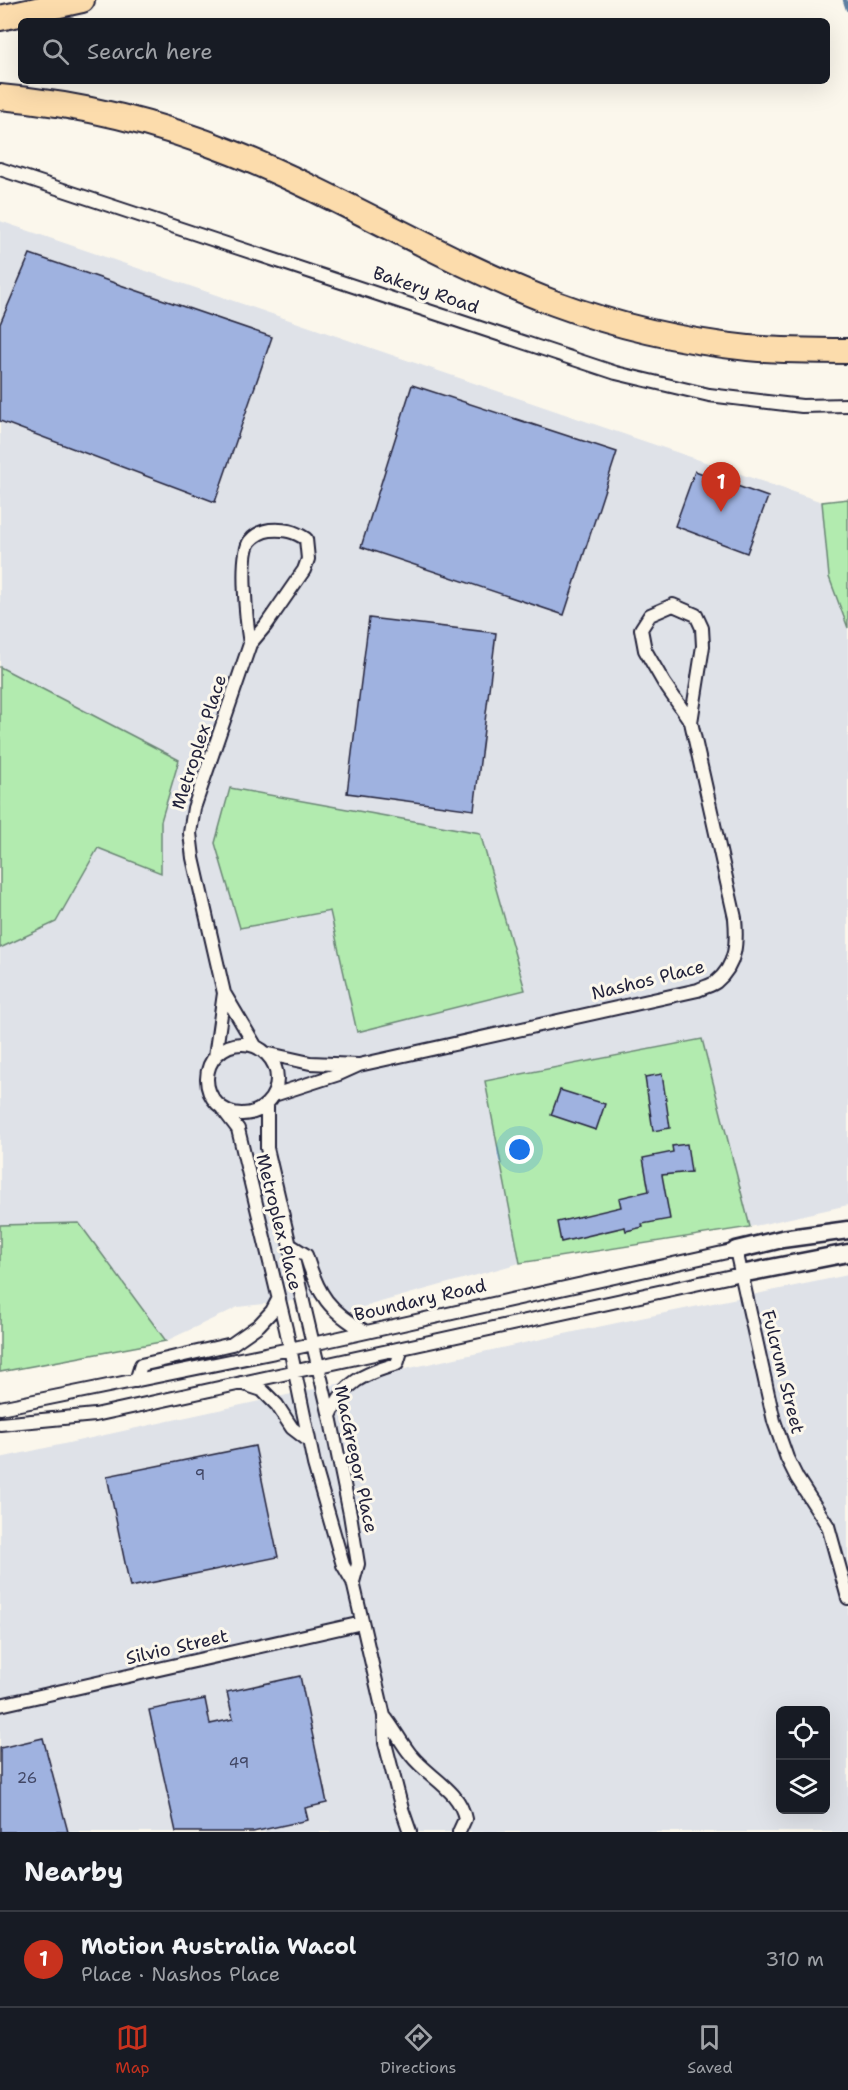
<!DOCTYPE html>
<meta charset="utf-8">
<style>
body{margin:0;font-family:"Shantell Sans",sans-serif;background:#20242c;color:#f1f3f6}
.controls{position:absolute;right:18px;bottom:18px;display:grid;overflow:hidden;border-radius:9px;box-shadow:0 6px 24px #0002}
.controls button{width:54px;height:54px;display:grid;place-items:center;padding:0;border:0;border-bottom:2px solid #363941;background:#171b24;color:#f1f3f6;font:30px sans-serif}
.you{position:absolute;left:520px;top:1150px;width:21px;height:21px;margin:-15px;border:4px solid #fff;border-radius:50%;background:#1a73e8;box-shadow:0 0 0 9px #1a73e833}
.badge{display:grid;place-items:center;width:39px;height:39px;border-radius:50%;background:#c8321e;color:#fff;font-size:20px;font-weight:700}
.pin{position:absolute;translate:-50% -50px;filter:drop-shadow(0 2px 3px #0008)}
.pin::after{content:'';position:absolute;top:32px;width:21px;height:18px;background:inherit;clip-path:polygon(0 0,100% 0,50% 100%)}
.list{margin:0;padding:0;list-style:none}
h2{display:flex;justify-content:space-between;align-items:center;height:78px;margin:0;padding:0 24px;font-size:26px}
h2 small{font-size:20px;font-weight:400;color:#9ea1a6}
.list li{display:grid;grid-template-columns:39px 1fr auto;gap:18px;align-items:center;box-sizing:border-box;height:96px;padding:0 24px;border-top:2px solid #363941}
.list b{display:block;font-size:22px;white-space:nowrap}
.list p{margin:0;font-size:20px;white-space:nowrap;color:#9ea1a6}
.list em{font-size:20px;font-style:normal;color:#9ea1a6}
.icon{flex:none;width:33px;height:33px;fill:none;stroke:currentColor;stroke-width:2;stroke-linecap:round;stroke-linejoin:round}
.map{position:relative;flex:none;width:848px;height:1832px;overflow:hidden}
.search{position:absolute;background:#171b24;box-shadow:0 6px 24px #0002;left:18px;right:18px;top:18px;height:66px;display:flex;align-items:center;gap:15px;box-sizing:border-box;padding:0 21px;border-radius:9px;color:#9ea1a6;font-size:22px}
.sheet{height:174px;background:#171b24}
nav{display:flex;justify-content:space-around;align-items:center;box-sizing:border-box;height:84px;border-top:2px solid #363941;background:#171b24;font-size:16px;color:#9ea1a6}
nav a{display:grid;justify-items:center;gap:3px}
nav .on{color:#c8321e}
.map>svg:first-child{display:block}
.built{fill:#dfe2e8;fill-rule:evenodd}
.green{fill:#b2ebaf;stroke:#6a8675;stroke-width:1.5}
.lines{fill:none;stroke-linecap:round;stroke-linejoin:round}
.stream{stroke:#5f80a2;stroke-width:4.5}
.building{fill:#9fb2e0;stroke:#22223b;stroke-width:1.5}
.minor-casing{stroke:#22223b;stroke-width:16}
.tertiary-casing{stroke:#22223b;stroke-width:21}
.motorway-casing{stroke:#22223b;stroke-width:28}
.minor{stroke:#fbf7ec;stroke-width:12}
.tertiary{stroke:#fbf7ec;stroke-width:16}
.motorway{stroke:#fcdcac;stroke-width:24}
.labels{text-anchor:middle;stroke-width:6;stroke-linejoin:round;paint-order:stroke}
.number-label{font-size:15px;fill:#414664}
.street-label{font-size:18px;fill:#22223b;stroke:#fbf7ec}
</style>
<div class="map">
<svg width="848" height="1832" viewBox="0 0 848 1832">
<rect width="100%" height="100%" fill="#fbf7ec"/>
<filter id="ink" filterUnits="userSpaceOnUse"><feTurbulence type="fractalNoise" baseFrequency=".0167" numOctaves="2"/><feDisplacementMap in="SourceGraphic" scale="12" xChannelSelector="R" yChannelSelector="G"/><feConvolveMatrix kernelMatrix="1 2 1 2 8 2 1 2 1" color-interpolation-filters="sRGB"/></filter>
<g filter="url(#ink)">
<path class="built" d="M 0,221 L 822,502 L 829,577 L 848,628 L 848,1205 L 750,1227 L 702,1039 L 486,1081 L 520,1263 L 345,1312 L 331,1296 L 238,1307 L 166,1341 L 0,1372 Z
M 848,1275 L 848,1832 L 0,1832 L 0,1458 L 583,1330 ZM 780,1710 L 826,1710 L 826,1810 L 780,1810 Z"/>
<path class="green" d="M 848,499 L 848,628 L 829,577 L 822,502 Z
M 0,667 L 179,760 L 161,821 L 161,873 L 98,848 L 56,922 L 0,948 Z
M 230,788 L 480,833 L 525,990 L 357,1032 L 330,911 L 240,928 L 215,843 Z
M 702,1039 L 750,1227 L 520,1263 L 485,1081 Z
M 79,1223 L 166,1341 L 0,1372 L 0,1225 Z"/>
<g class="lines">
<path class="stream" d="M 845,0 L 848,9"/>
</g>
<path class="building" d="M 30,254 L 272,337 L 215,502 L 0,421 L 0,324 Z
M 412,385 L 617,452 L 564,615 L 361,547 Z
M 695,471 L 768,497 L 747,553 L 675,526 Z
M 369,618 L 496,633 L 474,810 L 347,793 Z
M 662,1074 L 670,1128 L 653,1131 L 645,1077 Z
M 560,1090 L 605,1104 L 596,1130 L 551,1115 Z
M 687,1144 L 691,1172 L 662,1175 L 670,1219 L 642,1224 L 643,1227 L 626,1231 L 625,1227 L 561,1242 L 557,1222 L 621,1207 L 619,1198 L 649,1191 L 643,1158 L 673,1152 L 672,1146 Z
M 255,1446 L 278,1557 L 130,1587 L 107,1476 Z
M 300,1676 L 327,1803 L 305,1808 L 308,1820 L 253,1832 L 176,1832 L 149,1710 L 205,1699 L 210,1724 L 233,1719 L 227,1692 Z
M 43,1738 L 68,1832 L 0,1832 L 0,1748 Z"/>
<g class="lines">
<g class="minor-casing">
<path id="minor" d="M 0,169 L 616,373 L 709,395 L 802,406 L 848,405
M 250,644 C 247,625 239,555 250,541 C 255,535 263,531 270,530 C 285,529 294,531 306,539 L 308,559 L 304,570 L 266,625 L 250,644 L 194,808 L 190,833 L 193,858 L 224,993 L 256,1047
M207 1079a35 35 0 1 1 70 0a35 35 0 1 1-70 0Z
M 265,1053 L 310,1063 L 358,1065
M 215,1057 L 224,993
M 274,1095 L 339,1074 L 359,1065 L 698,990 C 704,987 712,985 716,982 C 737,965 737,941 735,918 L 691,722 L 703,646 L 702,628 L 696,615 L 673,605 L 650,615 L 641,629 L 645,650 L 664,683 L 691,722
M 267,1104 L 267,1148 L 331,1421 L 350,1514 L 358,1564 L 353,1582
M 222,1108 L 238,1129 L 286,1329 L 314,1464 L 343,1565 L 353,1582 L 384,1716 L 385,1743 L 402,1809 L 410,1832
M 290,1245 L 306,1255 C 318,1295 329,1311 366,1332
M 136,1381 L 141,1365 L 232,1344 L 259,1325 L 272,1311 L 279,1298
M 241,1383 L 262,1390 L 277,1405 L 292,1428 L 309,1441
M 0,1408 L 290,1349 L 736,1250 L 774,1421 L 787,1458 L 797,1478 L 828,1526 L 848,1598
M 330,1416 C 344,1382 363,1374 397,1364 L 402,1348
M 0,1424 L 95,1415 L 741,1274
M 0,1705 L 362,1623
M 384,1716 C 394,1728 401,1743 411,1755 C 428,1777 460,1790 465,1819 L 459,1832"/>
</g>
<g class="tertiary-casing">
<path id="tertiary" d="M 736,1250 L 782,1239 L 848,1230
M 741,1274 L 848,1253"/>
</g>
<g class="motorway-casing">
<path id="motorway" d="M 0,18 L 82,0
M 0,97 C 80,104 159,123 233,153 C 343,197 443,261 554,303 C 616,326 682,341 748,348 C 781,351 815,351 848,351"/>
</g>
<use href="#minor" class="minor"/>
<use href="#tertiary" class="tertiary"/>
<use href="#motorway" class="motorway"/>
</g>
</g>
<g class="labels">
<g class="number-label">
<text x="200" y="1480">9</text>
<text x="239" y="1768">49</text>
<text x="27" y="1783">26</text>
</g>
<g class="street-label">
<text transform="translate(426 290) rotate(19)" y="6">Bakery Road</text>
<text transform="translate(199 742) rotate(-72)" y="6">Metroplex Place</text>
<text transform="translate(648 980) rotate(-14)" y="6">Nashos Place</text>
<text transform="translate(279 1222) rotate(76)" y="6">Metroplex Place</text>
<text transform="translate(420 1300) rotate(-13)" y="6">Boundary Road</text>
<text transform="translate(783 1372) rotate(76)" y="6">Fulcrum Street</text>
<text transform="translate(356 1459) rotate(78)" y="6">MacGregor Place</text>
<text transform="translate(177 1647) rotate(-13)" y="6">Silvio Street</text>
</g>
</g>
</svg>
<div class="controls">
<button><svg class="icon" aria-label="locate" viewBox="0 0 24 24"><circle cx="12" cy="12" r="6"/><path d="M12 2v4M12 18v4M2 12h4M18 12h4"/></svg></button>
<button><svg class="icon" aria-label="layers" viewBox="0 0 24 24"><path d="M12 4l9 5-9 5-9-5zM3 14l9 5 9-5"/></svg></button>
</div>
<div class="you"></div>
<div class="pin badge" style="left:721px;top:512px">1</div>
<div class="search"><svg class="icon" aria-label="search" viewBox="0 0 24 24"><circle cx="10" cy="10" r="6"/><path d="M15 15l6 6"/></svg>Search here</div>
</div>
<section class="sheet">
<h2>Nearby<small></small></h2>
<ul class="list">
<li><span class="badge">1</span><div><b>Motion Australia Wacol</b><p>Place · Nashos Place</p></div><em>310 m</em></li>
</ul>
</section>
<nav>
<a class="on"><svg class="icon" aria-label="map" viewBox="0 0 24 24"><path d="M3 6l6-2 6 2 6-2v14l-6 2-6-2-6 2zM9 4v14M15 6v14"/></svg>Map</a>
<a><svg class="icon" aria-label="directions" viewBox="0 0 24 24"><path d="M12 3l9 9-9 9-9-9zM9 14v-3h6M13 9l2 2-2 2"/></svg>Directions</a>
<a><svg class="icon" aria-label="saved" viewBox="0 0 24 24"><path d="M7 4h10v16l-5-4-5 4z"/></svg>Saved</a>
</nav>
